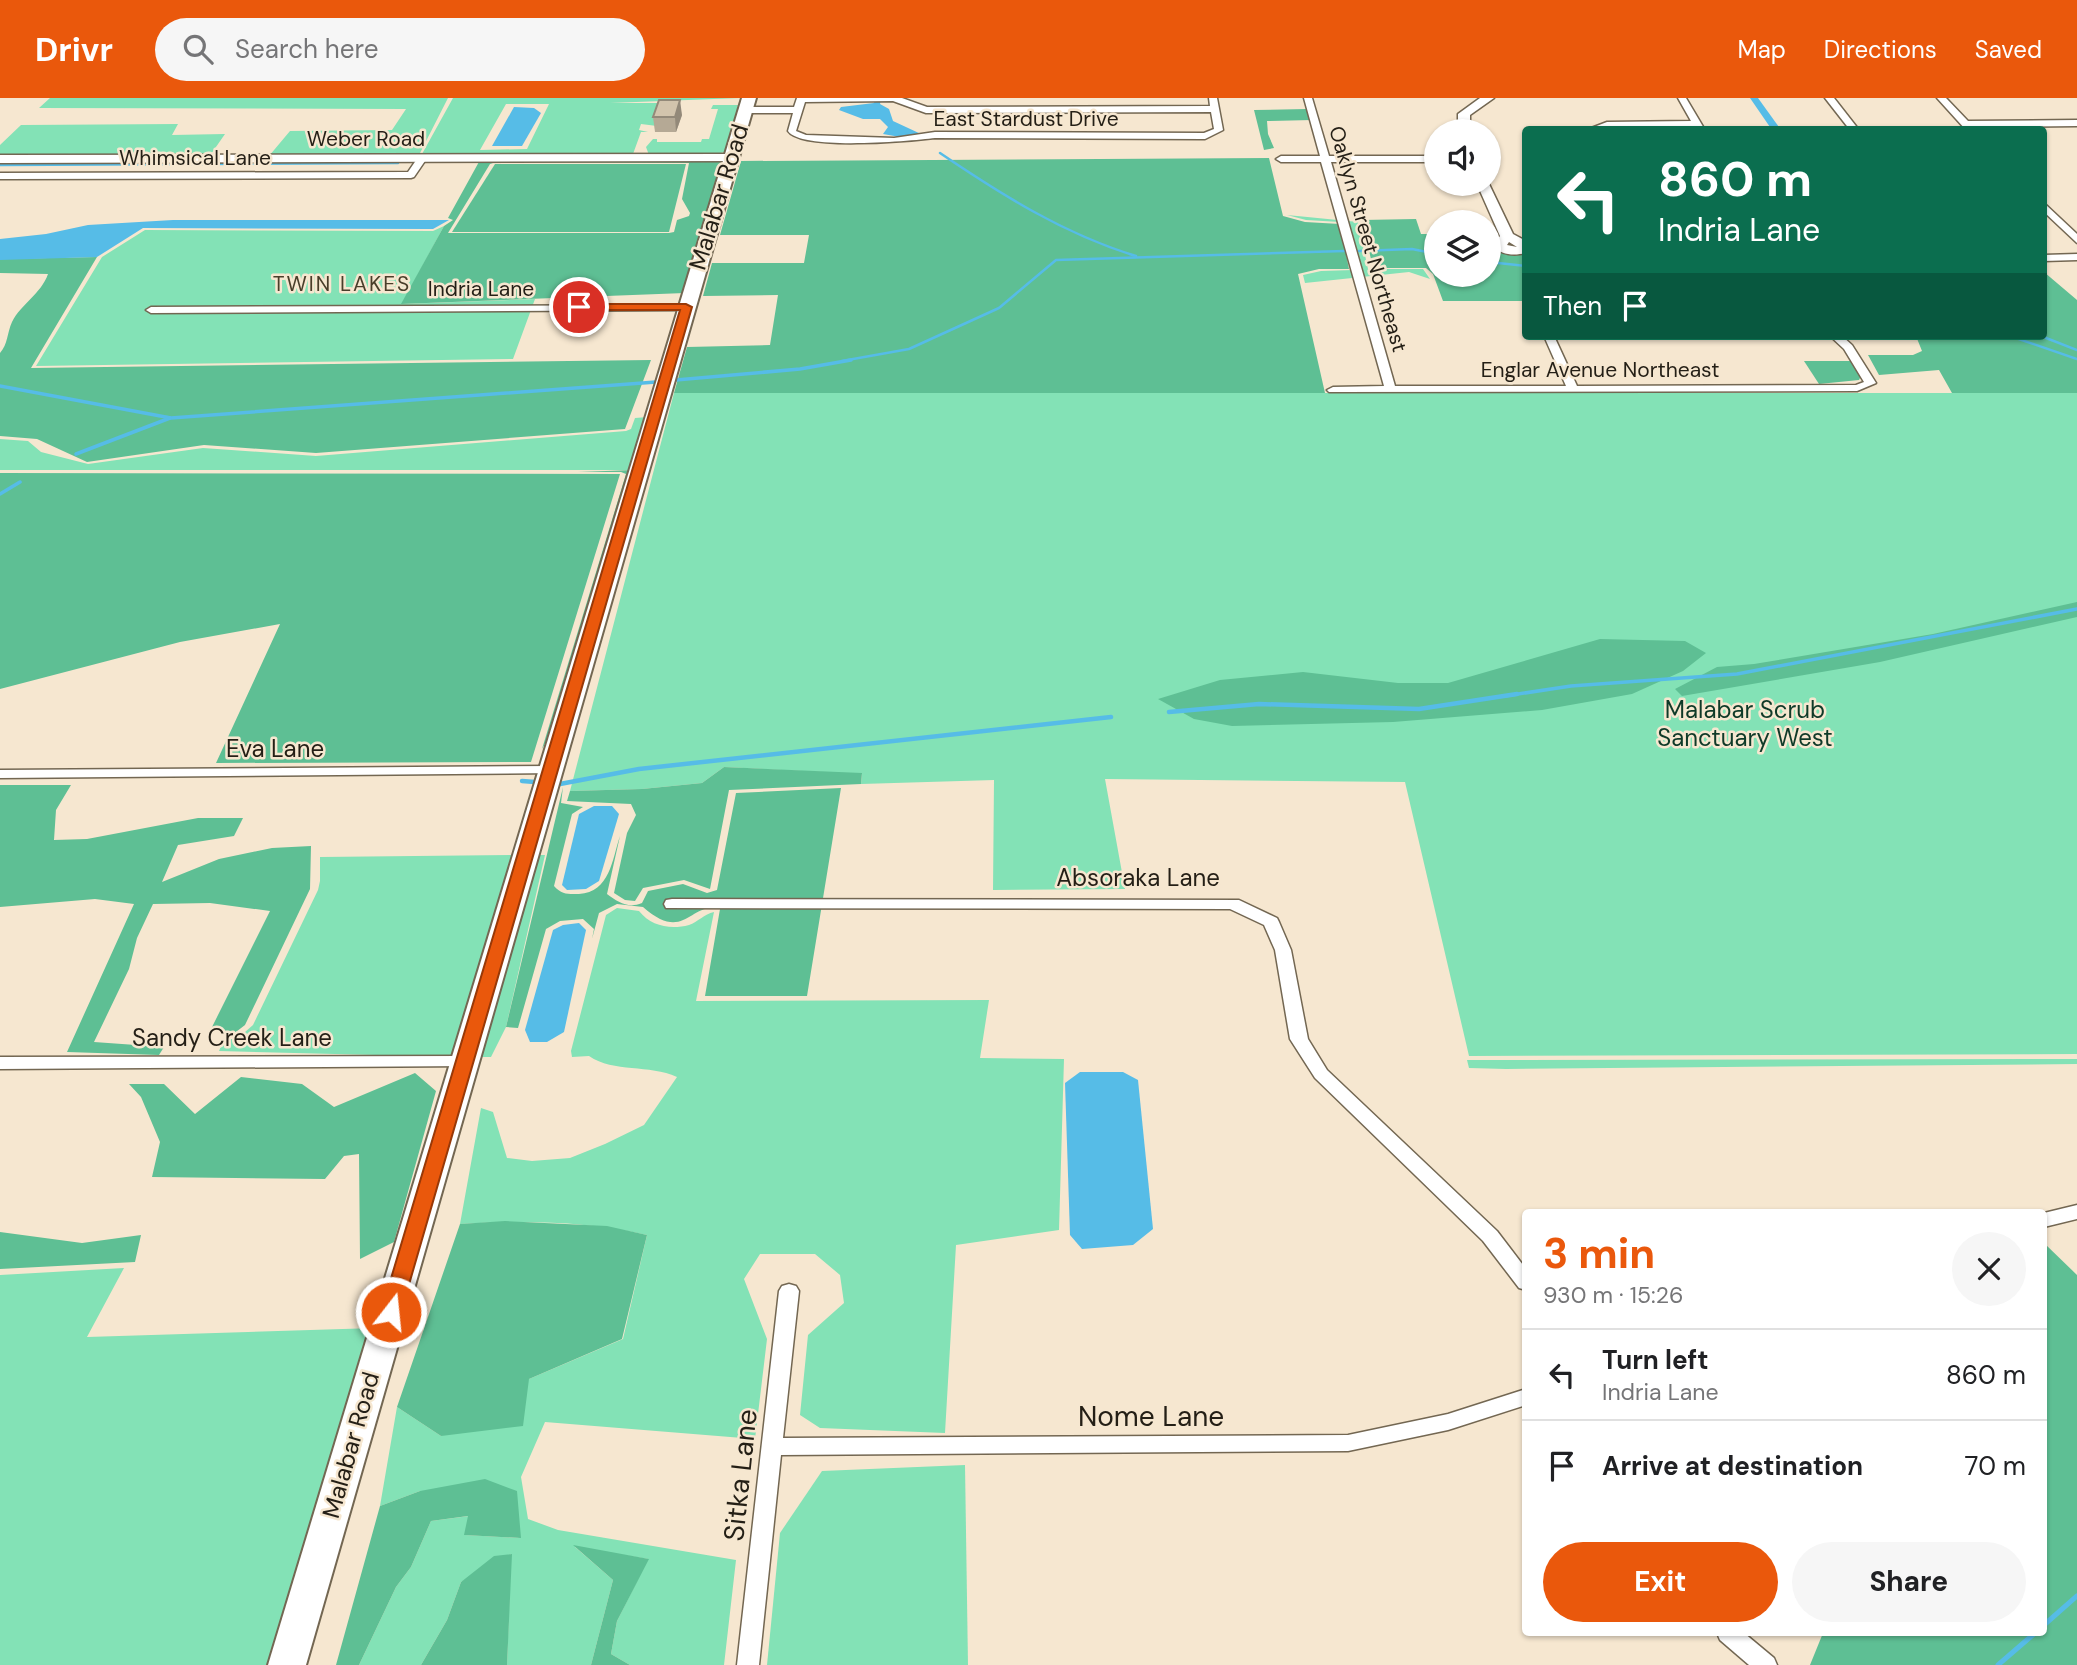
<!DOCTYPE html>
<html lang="en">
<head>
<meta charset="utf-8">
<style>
  body { margin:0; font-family:"DM Sans",sans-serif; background:#f6f6f6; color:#202124; height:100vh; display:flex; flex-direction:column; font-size:26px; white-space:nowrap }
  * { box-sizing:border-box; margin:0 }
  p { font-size:23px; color:#757577 }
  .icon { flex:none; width:38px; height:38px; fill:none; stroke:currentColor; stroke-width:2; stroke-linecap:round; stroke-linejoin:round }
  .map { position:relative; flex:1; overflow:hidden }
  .drawer { position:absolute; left:1522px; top:1111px; width:525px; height:427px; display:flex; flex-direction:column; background:#fff; border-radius:7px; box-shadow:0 2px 5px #0004 }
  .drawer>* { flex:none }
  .banner { position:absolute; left:1522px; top:28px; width:525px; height:214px; border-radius:7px; box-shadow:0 2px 5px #0004; background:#0b6e4f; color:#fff; overflow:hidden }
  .tools { position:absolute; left:1424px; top:21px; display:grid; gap:14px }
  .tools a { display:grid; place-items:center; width:77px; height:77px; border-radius:50%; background:#fff; box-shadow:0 2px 5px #0004; font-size:35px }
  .pin { position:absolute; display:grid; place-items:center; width:60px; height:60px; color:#fff; margin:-30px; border:4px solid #fff; border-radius:50%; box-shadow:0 2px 7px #0007 }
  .me { position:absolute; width:77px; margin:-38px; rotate:16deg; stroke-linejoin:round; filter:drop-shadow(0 0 5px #0008) }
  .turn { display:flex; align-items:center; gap:24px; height:147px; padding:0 21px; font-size:32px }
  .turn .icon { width:91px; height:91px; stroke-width:2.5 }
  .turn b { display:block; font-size:49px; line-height:60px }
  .then { display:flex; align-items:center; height:66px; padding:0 21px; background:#0003; gap:14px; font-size:26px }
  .round { display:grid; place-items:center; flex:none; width:74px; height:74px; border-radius:37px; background:#f6f6f6 }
  .head { display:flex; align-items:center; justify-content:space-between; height:119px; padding:0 21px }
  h1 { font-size:42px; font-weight:700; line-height:52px; color:#ea580c }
  .button { display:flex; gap:14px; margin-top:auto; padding:14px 21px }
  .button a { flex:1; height:80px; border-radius:42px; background:#ea580c; color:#fff; font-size:28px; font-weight:700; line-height:80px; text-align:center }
  .button a+a { background:#f6f6f6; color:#202124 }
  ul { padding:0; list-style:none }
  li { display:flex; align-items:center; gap:21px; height:91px; padding:0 21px; border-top:2px solid #e0e0e0 }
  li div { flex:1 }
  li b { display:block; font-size:26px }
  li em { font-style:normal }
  header { display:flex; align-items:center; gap:42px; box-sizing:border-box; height:98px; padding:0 35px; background:#ea580c; color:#fff }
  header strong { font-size:33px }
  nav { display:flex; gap:38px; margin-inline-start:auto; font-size:24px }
  .search { width:490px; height:63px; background:#f6f6f6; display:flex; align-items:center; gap:18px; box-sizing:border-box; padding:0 24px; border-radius:38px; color:#757577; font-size:26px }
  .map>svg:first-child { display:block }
  .green { fill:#83e2b6; fill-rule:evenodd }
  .forest { fill:#5ebf94; fill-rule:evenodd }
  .water { fill:#56bce7 }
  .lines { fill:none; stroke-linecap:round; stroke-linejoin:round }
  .stream-far3 { stroke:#56bce7; stroke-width:2.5 }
  .stream-far2 { stroke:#56bce7; stroke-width:3.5 }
  .stream-far1 { stroke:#56bce7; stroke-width:4.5 }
  .stream { stroke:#56bce7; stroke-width:5 }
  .canal { fill:#56bce7; fill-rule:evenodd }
  .minor-casing { stroke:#736752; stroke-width:3 }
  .tertiary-casing { stroke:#736752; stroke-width:3 }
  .primary-casing { stroke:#736752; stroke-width:4 }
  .minor { fill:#fff; fill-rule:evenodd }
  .tertiary { fill:#fff; fill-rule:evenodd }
  .primary { fill:#fff; fill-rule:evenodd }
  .wall { fill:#b5a995 }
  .shaded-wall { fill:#938979 }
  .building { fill:#d2c4ad; stroke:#938979; stroke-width:2 }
  .route { fill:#ea580c; stroke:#983908; stroke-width:2 }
  .labels { text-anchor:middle; stroke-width:5; stroke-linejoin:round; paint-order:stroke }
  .far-street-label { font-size:21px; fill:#241f16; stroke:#f6e7d0 }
  .far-neighbourhood-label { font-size:21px; letter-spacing:2px; fill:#493e2a; stroke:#f6e7d0 }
  .street-label { font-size:24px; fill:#241f16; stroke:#f6e7d0 }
  .park-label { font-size:24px; fill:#0f3a28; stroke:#f6e7d0 }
  .near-street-label { font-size:28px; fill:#241f16; stroke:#f6e7d0 }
</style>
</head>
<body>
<header>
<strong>Drivr</strong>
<div class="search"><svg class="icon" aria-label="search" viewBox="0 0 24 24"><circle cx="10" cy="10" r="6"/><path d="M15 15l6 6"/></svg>Search here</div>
<nav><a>Map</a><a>Directions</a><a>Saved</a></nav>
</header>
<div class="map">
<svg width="2077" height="1567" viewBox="0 0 2077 1567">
  <rect width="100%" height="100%" fill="#f6e7d0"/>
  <g class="green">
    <path d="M50 0H448L419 57 269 58 290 33 392 32 406 11 39 10Z"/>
    <path d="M453 0H740L610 5H669L657 28 641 26 639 32 648 34H641L633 56 627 58 422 56ZM506 6H549L527 51 480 52Z"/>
    <path d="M713 7H738L730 42 725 54 711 57H649L646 49 653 41H657V44H701L702 41H709L718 11H711Z"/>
    <path d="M178 26 172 37 225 36 209 59H0V47L21 27Z"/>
    <path d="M1287 117 1358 124 1368 171H1423L1430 181 1409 174 1305 185 1303 177 1321 173 1353 172 1340 124 1306 122Z"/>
    <path d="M444 128 402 206 535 201 513 261 36 268 102 159 145 132 433 133Z"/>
    <path d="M674 295H2077V956L1469 958 1405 684 1105 681 1125 791 993 792 994 682 861 686 862 676 724 669 702 685 642 691 570 693Z"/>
    <path d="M648 319 633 372H0V341L28 343 41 354 88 366 203 350 316 358 626 333 631 331 635 320Z"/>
    <path d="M517 757 456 959 219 953 224 941H237L253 927 318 792 320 783V759Z"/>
    <path d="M535 757H545L506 929 491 959H476Z"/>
    <path d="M617 810 639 813C651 828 670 832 689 827 698 824 704 816 714 814L696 903 989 902 980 960 1064 961 1059 1132 956 1147 945 1335 820 1330 800 1317 808 1237 844 1205 840 1177 815 1156H760L744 1181 767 1241 755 1341 545 1324 521 1379 528 1421 558 1432 736 1462 724 1567H630L611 1556 617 1523 648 1461 575 1449 613 1482 591 1567H507L511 1456 461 1484 447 1522 421 1567H359L396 1489 411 1469 431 1423 469 1418 465 1437 520 1440 420 1393 380 1408 397 1309 441 1338 529 1281 623 1241 647 1137C586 1123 522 1122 460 1126L481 1010 493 1014 507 1060 532 1063 570 1060 605 1046 644 1027 677 979C649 966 614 975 589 958L572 959 571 953 606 817Z"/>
    <path d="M2077 961V966L1506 971 1469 970 1467 962Z"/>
    <path d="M124 1170 87 1239 375 1230 274 1567H0V1177Z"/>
    <path d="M965 1367 968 1567H767L780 1435 822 1373Z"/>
  </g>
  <g class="forest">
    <path d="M1307 11 1312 22 1267 23 1268 36 1274 50 1264 52 1254 12Z"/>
    <path d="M1269 60 1283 118 1305 124 1340 126 1349 171H1319L1298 176 1325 295H674L687 249 770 247 778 197 703 198 712 165H804L809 137H720L741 63Z"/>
    <path d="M726 61 685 195 401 206 444 128 453 122 448 120 480 62ZM496 64 689 65 682 101 690 115 689 118 677 122 674 134 669 135H448L490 66Z"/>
    <path d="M495 66H686L669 134H452Z"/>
    <path d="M1416 121 1421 136H1437V177H1489V134H1493L1499 152 1505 155 1526 154V203H1443L1433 176 1426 170H1373L1362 122Z"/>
    <path d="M97 159 31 270 651 262 625 331 316 355 204 347 87 364 37 341 0 338V255C8 246 7 235 12 224 21 206 41 196 48 176L0 175V161Z"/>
    <path d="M2044 174 2077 202V295H1952L1939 272 1879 277 1868 257H1913L1922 253 1916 238H2044Z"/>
    <path d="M1804 263H1850L1861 278 1859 282 1819 286Z"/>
    <path d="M633 372 557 624 542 651 626 376 621 374H578Z"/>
    <path d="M0 375 620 376 531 664 216 665 280 526 180 544 0 591Z"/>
    <path d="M2077 504V519L1880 564 1682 598 1675 591 1717 569 1754 566 1933 536Z"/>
    <path d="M1600 541 1685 543 1706 555 1683 573 1632 596 1542 612 1393 624 1232 628 1194 621 1158 601 1220 582 1303 574 1398 585H1448Z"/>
    <path d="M724 669 862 675 861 686 729 692 710 791 684 782 643 790 635 803 625 802 614 795 627 735 636 717 631 706 567 703 570 693 642 691 702 685Z"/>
    <path d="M0 687H71L56 712 54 742 87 741 198 720H243L234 738 178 747 162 784 219 761 272 750 311 748 310 791 245 927 232 937 211 931 270 813 210 805 153 806 137 840 129 871 94 944 164 949 159 957 67 954 134 806 95 801 0 809Z"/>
    <path d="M563 689 561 705 583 709 572 716 554 788C562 797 568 796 579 796 610 794 612 762 620 738L607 796C618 804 628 811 642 805L648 793 683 786 707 795 717 792 736 695 841 690 807 898H705L720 811C689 803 685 846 643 809L617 806 599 815 592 841 594 831 583 821 560 823 546 831 518 930 506 929Z"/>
    <path d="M415 975 436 993 394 1144 360 1161 359 1056 344 1058 325 1081 152 1079 160 1044 141 999 129 986H164L195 1016 241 979 302 986 334 1009Z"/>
    <path d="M505 1123 607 1128 647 1137 622 1241 529 1281 523 1328 441 1338 397 1309 460 1126Z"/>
    <path d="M0 1134 82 1145 141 1137 135 1164 0 1171Z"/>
    <path d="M2044 1145 2077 1177V1567H1810L1823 1535H2044Z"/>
    <path d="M485 1381 517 1393 521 1440 464 1437 468 1418 431 1423 411 1469 396 1489 359 1567H336L380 1408 420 1393Z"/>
    <path d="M573 1447 649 1461 617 1523 611 1556 630 1567H591L613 1482Z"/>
    <path d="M512 1456 507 1567H421L447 1522 461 1484 494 1458Z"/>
  </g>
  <g class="water">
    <path d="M875 2H881L880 6 889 11 893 23 921 36 900 39 883 36 888 29 880 21H863L839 12 841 9 874 5Z"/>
    <path d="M514 9 534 10 541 15 522 48H492Z"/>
    <path d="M173 122H449L433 131 143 130 97 159 0 162V141L46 136 88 127Z"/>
    <path d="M594 708H612L619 716 599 783 586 791 567 792 562 787 579 716Z"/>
    <path d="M579 825 586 832 564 934 547 944H530L525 932 553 832 563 827Z"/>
    <path d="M1080 974H1123L1138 982 1153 1131 1133 1147 1082 1151 1070 1137 1065 985Z"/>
  </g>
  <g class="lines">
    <g class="stream-far3">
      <path d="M940 55C1002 97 1064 136 1136 158"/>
      <path d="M0 67 398 65"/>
      <path d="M1359 153 1412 151 1437 156"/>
      <path d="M1489 164 1526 168"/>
      <path d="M2010 238 2077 261"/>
      <path d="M2041 238 2077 252"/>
      <path d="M842 263 909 251 999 210 1056 162 1344 153"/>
    </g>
    <g class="stream-far2">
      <path d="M676 282 800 271 851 262"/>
      <path d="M0 288 171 320 656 284"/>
      <path d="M76 356 170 320"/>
      <path d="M0 396 20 384"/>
      <path d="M1505 598 1571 588 1737 576 2077 511"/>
    </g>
    <g class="stream-far1">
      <path d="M1169 614 1259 606 1419 611 1517 596"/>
      <path d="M522 683 535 684"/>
      <path d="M560 686 639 671 1111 619"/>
    </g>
    <g class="stream">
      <path d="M2044 1527 2077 1498"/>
      <path d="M1998 1567 2035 1535"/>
    </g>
    <path class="canal" d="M1750 0H1758L1781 32H1772Z"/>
    <defs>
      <g id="minor">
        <path d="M797 0H902L927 9 1210 8 1209 0H1217L1223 32 1205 41 935 40C910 43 801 53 788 33L793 15H745L741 12 745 9H794ZM893 3 926 15 1211 14 1214 31 1204 35 935 34 894 40 806 37 796 33 805 4Z"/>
        <path d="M1304 0H1312L1329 58H1437V64H1331L1395 288H1566L1544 238H1554L1577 288 1856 287 1864 284 1844 251 1830 238H1842L1852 247 1876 285 1857 293 1329 294 1327 292 1333 289 1384 288 1321 64H1281L1276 61 1281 58H1320Z"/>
        <path d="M1678 0H1686L1705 32H1696L1695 29 1586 32 1607 24 1691 23Z"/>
        <path d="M1825 0H1834L1859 32H1850Z"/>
        <path d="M1937 0H1946L1968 23 2077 22V28L1973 29 1975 32H1966Z"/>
        <path d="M419 58 427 60 414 79 411 80 0 81V75L408 74Z"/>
        <path d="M2044 105 2077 136V145L2044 114Z"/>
        <path d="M2077 156V162L2044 163V157Z"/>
        <path d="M690 207V211L686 212 151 215 146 212 151 209Z"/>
        <path d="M551 668 558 672 556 675 0 680V672Z"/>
        <path d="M672 801 1239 802 1277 820 1279 824 1291 852 1308 941 1327 972 1497 1133 1526 1171V1192L1519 1190 1483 1143 1315 980 1290 941 1275 852 1264 827 1230 811 666 810 664 806 666 802Z"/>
        <path d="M464 958 470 960 473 964 470 968 0 971V959Z"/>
        <path d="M2077 1107V1121L2044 1129V1115Z"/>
        <path d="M789 1186 796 1188 799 1193 783 1340 1348 1337 1448 1316 1526 1291V1307L1448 1332 1348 1353 781 1357 759 1567H737L779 1193 782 1188Z"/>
        <path d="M1717 1535H1744L1774 1560 1777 1567H1749L1720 1542Z"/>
      </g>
      <g id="tertiary">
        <path d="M1480 0H1494L1470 17V33H1458V16Z"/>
        <path d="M731 56 737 60 735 63 0 65V57Z"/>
        <path d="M1477 86H1489L1513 136 1526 143V155C1513 158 1502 157 1492 148L1500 138ZM1509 144 1517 149 1507 147Z"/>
      </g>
      <path id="primary" d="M742 0H756L306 1567H268Z"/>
    </defs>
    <use href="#minor" class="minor-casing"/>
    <use href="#tertiary" class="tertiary-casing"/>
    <use href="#primary" class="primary-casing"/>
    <use href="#minor" class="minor"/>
    <use href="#tertiary" class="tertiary"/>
    <use href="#primary" class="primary"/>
  </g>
  <path class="wall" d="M682 17 676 34H655L653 19Z"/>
  <path class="shaded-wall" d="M680 2 682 17 676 34 675 19Z"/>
  <path class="building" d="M659 2H680L675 19H653Z"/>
  <path class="route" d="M579 206H686L692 209 401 1214 398 1219 391 1221 384 1219 381 1214 680 212H575V207Z"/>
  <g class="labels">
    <g class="far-street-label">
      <text x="1026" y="28">East Stardust Drive</text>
      <text x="366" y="48">Weber Road</text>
      <text x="195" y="67">Whimsical Lane</text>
      <text transform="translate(1368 141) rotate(74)" y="7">Oaklyn Street Northeast</text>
      <text x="481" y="198">Indria Lane</text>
      <text x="1600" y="279">Englar Avenue Northeast</text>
    </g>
    <g class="far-neighbourhood-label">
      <text x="342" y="193">TWIN LAKES</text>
    </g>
    <g class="street-label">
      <text transform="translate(719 99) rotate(-73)" y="8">Malabar Road</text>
      <text x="275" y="659">Eva Lane</text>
      <text x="1138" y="788">Absoraka Lane</text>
      <text x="232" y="948">Sandy Creek Lane</text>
      <text transform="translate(351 1347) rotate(-74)" y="8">Malabar Road</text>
    </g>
    <g class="park-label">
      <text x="1745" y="620">Malabar Scrub<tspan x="1745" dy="28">Sanctuary West</tspan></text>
    </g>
    <g class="near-street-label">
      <text x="1151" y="1328">Nome Lane</text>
      <text transform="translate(740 1377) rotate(-84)" y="10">Sitka Lane</text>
    </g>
  </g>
</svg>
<div class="tools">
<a><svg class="icon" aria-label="sound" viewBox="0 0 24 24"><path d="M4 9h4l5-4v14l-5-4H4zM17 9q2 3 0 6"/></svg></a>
<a><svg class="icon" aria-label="layers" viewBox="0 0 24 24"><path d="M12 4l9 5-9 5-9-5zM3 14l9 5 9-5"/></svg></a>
</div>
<div class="pin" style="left:579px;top:209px;background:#d93025"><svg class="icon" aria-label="arrive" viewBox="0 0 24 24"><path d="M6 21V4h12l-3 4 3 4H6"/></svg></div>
<svg class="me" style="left:391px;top:1214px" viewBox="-20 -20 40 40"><circle r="17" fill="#ea580c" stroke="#fff" stroke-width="3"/><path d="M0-11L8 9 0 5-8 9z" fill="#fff"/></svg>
<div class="banner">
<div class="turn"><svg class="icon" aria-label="left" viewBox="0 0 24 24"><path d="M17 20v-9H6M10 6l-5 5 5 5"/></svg><div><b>860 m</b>Indria Lane</div></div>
<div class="then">Then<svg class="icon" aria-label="arrive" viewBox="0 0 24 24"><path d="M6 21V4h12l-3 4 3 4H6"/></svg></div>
</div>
<section class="drawer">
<div class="head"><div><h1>3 min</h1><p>930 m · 15:26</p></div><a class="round"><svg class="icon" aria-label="close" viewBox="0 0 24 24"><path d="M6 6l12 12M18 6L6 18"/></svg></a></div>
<ul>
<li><svg class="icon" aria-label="left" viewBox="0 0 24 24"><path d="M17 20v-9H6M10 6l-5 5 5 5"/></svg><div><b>Turn left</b><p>Indria Lane</p></div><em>860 m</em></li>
<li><svg class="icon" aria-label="arrive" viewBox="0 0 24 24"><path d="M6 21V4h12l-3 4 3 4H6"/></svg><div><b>Arrive at destination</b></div><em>70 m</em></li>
</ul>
<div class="button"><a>Exit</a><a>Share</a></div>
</section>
</div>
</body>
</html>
